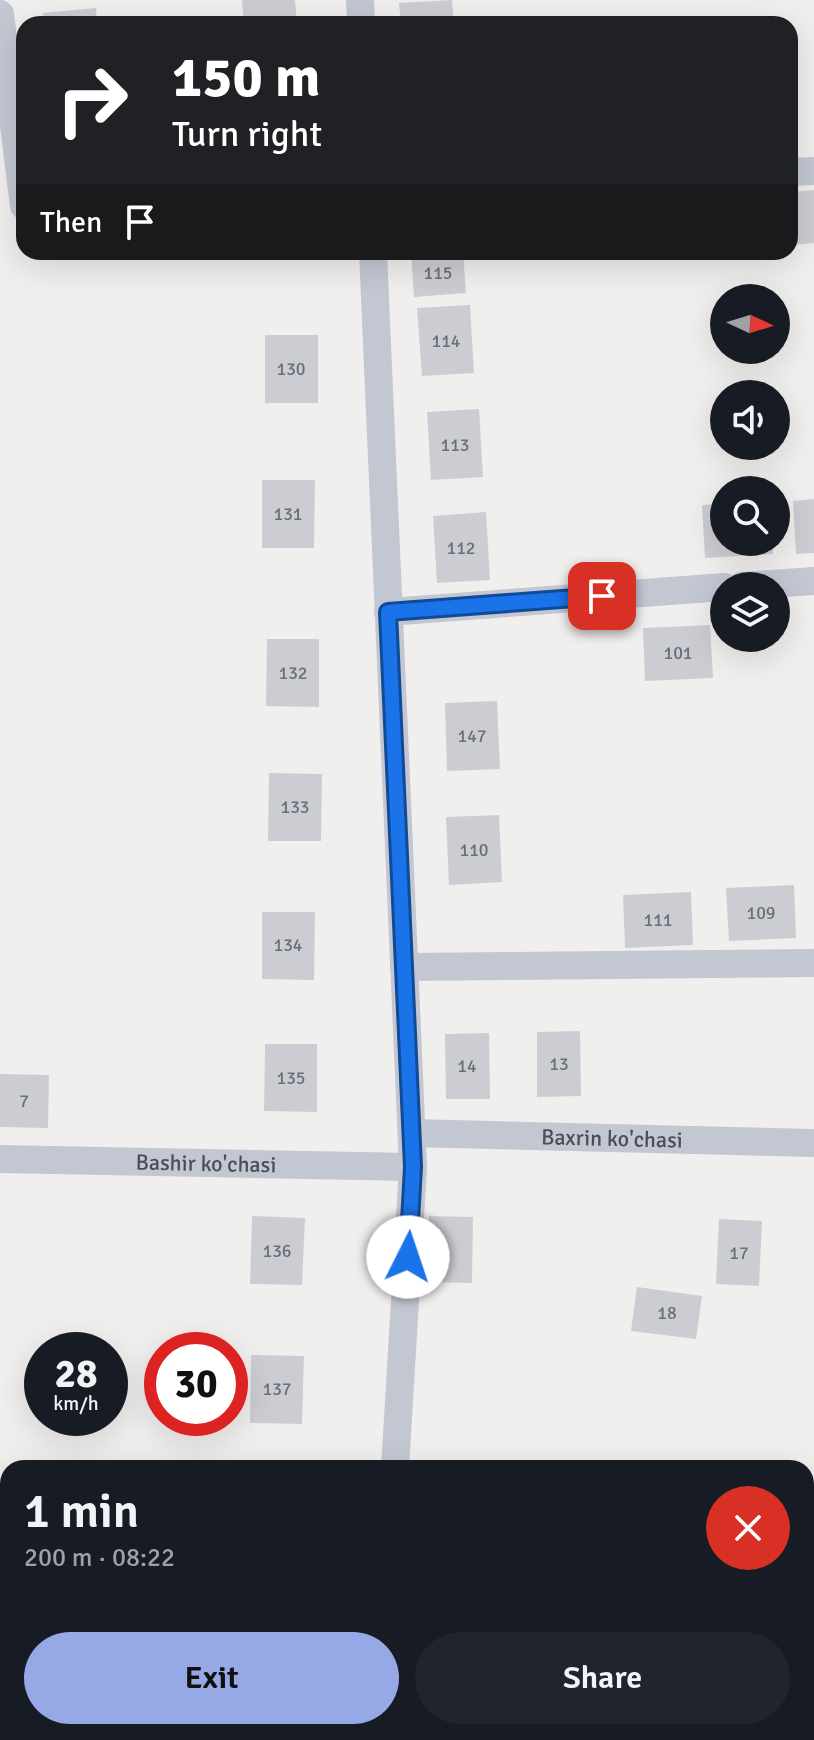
<!DOCTYPE html>
<html lang="en">
<head>
<meta charset="utf-8">
<style>
  body { margin:0; font-family:Signika,sans-serif; background:#20242c; color:#f1f3f6; height:100vh; display:flex; flex-direction:column; font-size:30px; white-space:nowrap }
  * { box-sizing:border-box; margin:0 }
  p { font-size:26px; color:#9ea1a6 }
  .icon { flex:none; width:44px; height:44px; fill:none; stroke:currentColor; stroke-width:2; stroke-linecap:round; stroke-linejoin:round }
  .map { position:relative; flex:1; overflow:hidden }
  .panel { position:absolute; left:0px; top:1460px; width:814px; height:280px; display:flex; flex-direction:column; background:#171b24; border-radius:24px 24px 0 0; box-shadow:0 8px 32px #0002 }
  .panel>* { flex:none }
  .guide { position:absolute; left:16px; top:16px; width:782px; height:244px; border-radius:24px; box-shadow:0 8px 32px #0002; background:#202124; color:#fff; overflow:hidden }
  .needle { width:52px; rotate:94deg }
  .controls { position:absolute; left:710px; top:284px; display:grid; gap:16px }
  .controls a { display:grid; place-items:center; width:80px; height:80px; border-radius:50%; background:#171b24; box-shadow:0 8px 32px #0002; font-size:40px }
  .speed { position:absolute; left:24px; top:1332px; display:flex; gap:16px; font-size:40px; font-weight:700; text-align:center }
  .speed>* { display:grid; place-content:center; width:104px; height:104px; border-radius:50%; background:#171b24; box-shadow:0 8px 32px #0002; line-height:1 }
  .speed small { font-size:20px; font-weight:400 }
  .speed .limit { border:12px solid #d22; background:#fff; color:#111 }
  .pin { position:absolute; display:grid; place-items:center; width:68px; height:68px; color:#fff; margin:-34px; border-radius:16px; box-shadow:0 4px 12px #0006 }
  .me { position:absolute; width:88px; margin:-44px; rotate:4deg; stroke-linejoin:round; filter:drop-shadow(0 0 6px #0008) }
  .turn { display:flex; align-items:center; gap:28px; height:168px; padding:0 24px; font-size:36px }
  .turn .icon { width:104px; height:104px; stroke-width:2.5 }
  .turn b { display:block; font-size:56px; line-height:68px }
  .then { display:flex; align-items:center; height:76px; padding:0 24px; background:#0003; gap:16px; font-size:30px }
  .round { display:grid; place-items:center; flex:none; width:84px; height:84px; border-radius:42px; background:#20242c }
  .headline { display:flex; align-items:center; justify-content:space-between; height:136px; padding:0 24px }
  h1 { font-size:48px; font-weight:600; line-height:60px }
  .cta { display:flex; gap:16px; margin-top:auto; padding:16px 24px }
  .cta a { flex:1; height:92px; border-radius:48px; background:#96a9e6; color:#111; font-size:32px; font-weight:600; line-height:92px; text-align:center }
  .cta a+a { background:#20242c; color:#f1f3f6 }
  .map>svg:first-child { display:block }
  .building { fill:#ccccd3 }
  .lines { fill:none; stroke-linecap:round; stroke-linejoin:round }
  .street { stroke:#c3c7d2; stroke-width:28 }
  .route-casing { stroke:#114b97; stroke-width:20 }
  .route { stroke:#1a73e8; stroke-width:14 }
  .labels { text-anchor:middle; stroke-width:6; stroke-linejoin:round; paint-order:stroke }
  .number-label { font-size:18px; fill:#696e78 }
  .street-label { font-size:22px; fill:#484e5a; stroke:#fff }
</style>
</head>
<body>
<div class="map">
<svg width="814" height="1740" viewBox="0 0 814 1740">
  <rect width="100%" height="100%" fill="#f1efee"/>
  <g class="building">
    <path d="M242 0H295L297 24H244Z"/>
    <path d="M452 0 454 24H401L399 3Z"/>
    <path d="M96 8 97 24H44L43 13Z"/>
    <rect x="581" y="20" width="67" height="4"/>
    <path d="M814 190V243L790 245V192Z"/>
    <path d="M411 252H463L466 293 414 297Z"/>
    <path d="M470 305 474 373 422 376 417 308Z"/>
    <rect x="265" y="335" width="53" height="68"/>
    <path d="M479 409 483 477 431 480 427 412Z"/>
    <path d="M262 480H315L314 548H262Z"/>
    <path d="M814 499V553L796 554 793 501Z"/>
    <path d="M724 504V542H772L773 554 705 558 702 505Z"/>
    <path d="M486 512 490 580 437 583 433 516Z"/>
    <path d="M710 625 713 678 645 681 643 628Z"/>
    <path d="M267 639H319V707L266 706Z"/>
    <path d="M497 701 500 769 447 771 445 703Z"/>
    <path d="M269 773 322 774 321 841H268Z"/>
    <path d="M499 815 502 882 449 885 446 817Z"/>
    <path d="M794 885 796 938 729 941 726 888Z"/>
    <path d="M691 892 693 945 625 948 623 895Z"/>
    <path d="M262 912H315L314 980 262 979Z"/>
    <path d="M580 1031 581 1096 537 1097V1032Z"/>
    <path d="M489 1033 490 1099H446L445 1034Z"/>
    <path d="M265 1044H317V1112L264 1111Z"/>
    <path d="M0 1074 49 1075 48 1128 0 1127Z"/>
    <path d="M252 1216 305 1218 302 1285 250 1284Z"/>
    <path d="M429 1216 473 1217 472 1283 428 1282Z"/>
    <path d="M719 1219 762 1221 759 1286 716 1284Z"/>
    <path d="M637 1287 702 1296 696 1339 631 1331Z"/>
    <path d="M251 1355 304 1356 302 1424 250 1423Z"/>
    <path d="M806 1536 814 1537V1582L806 1581Z"/>
    <path d="M0 1629H8V1682L0 1681Z"/>
    <path d="M568 1732H612L611 1740H567Z"/>
    <path d="M731 1732H775L774 1740H730Z"/>
  </g>
  <g class="lines">
    <g class="street">
      <path d="M360 0 361 24"/>
      <path d="M0 14 24 206"/>
      <path d="M790 172 814 171"/>
      <path d="M373 252 413 1167 395 1468"/>
      <path d="M741 586 814 581"/>
      <path d="M388 612 724 587"/>
      <path d="M404 967 814 963"/>
      <path id="s1" d="M412 1133 814 1143"/>
      <path id="s2" d="M0 1159 413 1167"/>
      <path d="M0 1713H8"/>
      <path d="M378 1740 379 1732"/>
    </g>
  </g>
  <g class="lines">
    <defs>
      <path id="route" d="M408 1257 413 1167 388 612 602 596"/>
    </defs>
    <use href="#route" class="route-casing"/>
    <use href="#route" class="route"/>
  </g>
  <g class="labels">
    <g class="number-label">
      <text x="438" y="279">115</text>
      <text x="446" y="347">114</text>
      <text x="291" y="375">130</text>
      <text x="455" y="451">113</text>
      <text x="288" y="520">131</text>
      <text x="461" y="554">112</text>
      <text x="678" y="659">101</text>
      <text x="293" y="679">132</text>
      <text x="472" y="742">147</text>
      <text x="295" y="813">133</text>
      <text x="474" y="856">110</text>
      <text x="761" y="919">109</text>
      <text x="658" y="926">111</text>
      <text x="288" y="951">134</text>
      <text x="559" y="1070">13</text>
      <text x="467" y="1072">14</text>
      <text x="291" y="1084">135</text>
      <text x="24" y="1107">7</text>
      <text x="277" y="1257">136</text>
      <text x="739" y="1259">17</text>
      <text x="667" y="1319">18</text>
      <text x="277" y="1395">137</text>
    </g>
    <g class="street-label">
      <text dy="8" stroke="none"><textPath href="#s1" startOffset="200">Baxrin ko'chasi</textPath></text>
      <text dy="8" stroke="none"><textPath href="#s2" startOffset="206">Bashir ko'chasi</textPath></text>
    </g>
  </g>
</svg>
<div class="controls">
<a><svg class="needle" viewBox="-14 -14 28 28"><path d="M0-13l5 13h-10z" fill="#e53935"/><path d="M0 13l5-13h-10z" fill="#9ea1a6"/></svg></a>
<a><svg class="icon" aria-label="sound" viewBox="0 0 24 24"><path d="M4 9h4l5-4v14l-5-4H4zM17 9q2 3 0 6"/></svg></a>
<a><svg class="icon" aria-label="search" viewBox="0 0 24 24"><circle cx="10" cy="10" r="6"/><path d="M15 15l6 6"/></svg></a>
<a><svg class="icon" aria-label="layers" viewBox="0 0 24 24"><path d="M12 4l9 5-9 5-9-5zM3 14l9 5 9-5"/></svg></a>
</div>
<div class="speed"><div>28<small>km/h</small></div><div class="limit">30</div></div>
<div class="pin" style="left:602px;top:596px;background:#d93025"><svg class="icon" aria-label="arrive" viewBox="0 0 24 24"><path d="M6 21V4h12l-3 4 3 4H6"/></svg></div>
<svg class="me" style="left:408px;top:1257px" viewBox="-20 -20 40 40"><circle r="19" fill="#fff"/><path d="M0-13L10 11 0 6-10 11z" fill="#1a73e8"/></svg>
<div class="guide">
<div class="turn"><svg class="icon" aria-label="right" viewBox="0 0 24 24"><path d="M7 20v-9h11M14 6l5 5-5 5"/></svg><div><b>150 m</b>Turn right</div></div>
<div class="then">Then<svg class="icon" aria-label="arrive" viewBox="0 0 24 24"><path d="M6 21V4h12l-3 4 3 4H6"/></svg></div>
</div>
<section class="panel">
<div class="headline"><div><h1>1 min</h1><p>200 m · 08:22</p></div><a class="round" style="background:#d93025;color:#fff"><svg class="icon" aria-label="close" viewBox="0 0 24 24"><path d="M6 6l12 12M18 6L6 18"/></svg></a></div>
<div class="cta"><a>Exit</a><a>Share</a></div>
</section>
</div>
</body>
</html>
